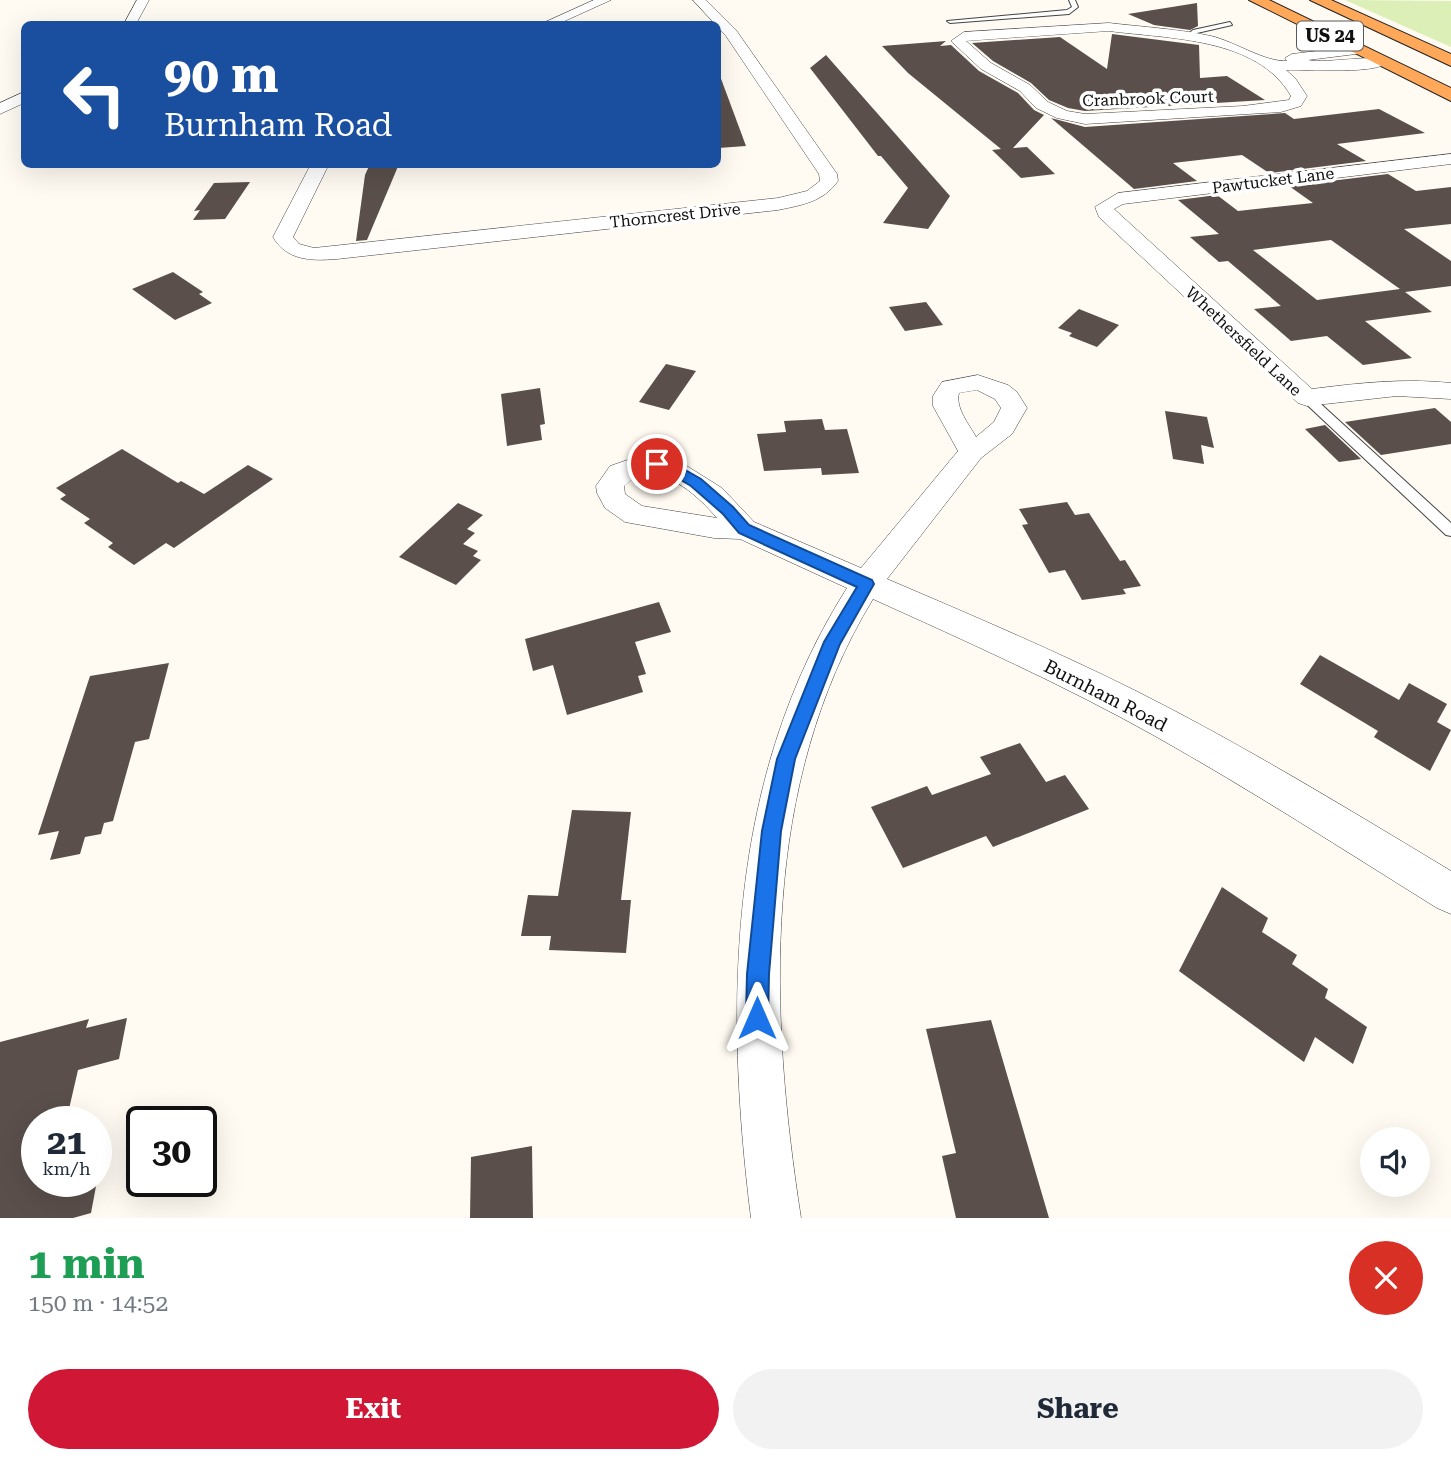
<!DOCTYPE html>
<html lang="en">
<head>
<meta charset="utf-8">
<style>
  body { margin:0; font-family:"Roboto Serif",serif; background:#f2f2f3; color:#1f2937; height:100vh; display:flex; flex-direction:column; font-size:26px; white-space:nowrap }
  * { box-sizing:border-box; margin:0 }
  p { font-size:23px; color:#747a83 }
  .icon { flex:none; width:38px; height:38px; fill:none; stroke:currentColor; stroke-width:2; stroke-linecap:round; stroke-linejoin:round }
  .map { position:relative; height:1218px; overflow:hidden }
  .sheet { display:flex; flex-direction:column; background:#fff; flex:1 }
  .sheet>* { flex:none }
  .guide { position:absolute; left:21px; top:21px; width:700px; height:147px; border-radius:10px; box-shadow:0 7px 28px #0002; background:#1a4fa0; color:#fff; overflow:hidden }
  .tools { position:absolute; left:1360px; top:1127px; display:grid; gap:14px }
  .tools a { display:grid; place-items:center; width:70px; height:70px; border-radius:50%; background:#fff; box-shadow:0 7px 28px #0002; font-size:35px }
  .speed { position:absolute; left:21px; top:1106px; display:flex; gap:14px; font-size:35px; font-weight:700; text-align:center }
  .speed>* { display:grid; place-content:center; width:91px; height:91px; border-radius:50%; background:#fff; box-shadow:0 7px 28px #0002; line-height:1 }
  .speed small { font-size:18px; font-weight:400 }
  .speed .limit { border:4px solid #111; border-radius:10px; background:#fff; color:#111 }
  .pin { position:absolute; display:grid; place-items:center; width:60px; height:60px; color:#fff; margin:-30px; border:4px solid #fff; border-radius:50%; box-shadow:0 2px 7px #0007 }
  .me { position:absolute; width:77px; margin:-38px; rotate:0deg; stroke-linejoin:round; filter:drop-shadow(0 0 5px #0008) }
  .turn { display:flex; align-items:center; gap:24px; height:147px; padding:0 28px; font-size:32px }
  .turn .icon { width:91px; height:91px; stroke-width:2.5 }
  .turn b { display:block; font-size:49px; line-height:60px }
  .round { display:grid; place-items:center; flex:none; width:74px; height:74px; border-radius:37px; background:#f2f2f3 }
  .overview { display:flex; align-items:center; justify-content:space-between; height:119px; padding:0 28px }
  h1 { font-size:42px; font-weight:700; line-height:52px; color:#1e9e55 }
  .cta { display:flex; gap:14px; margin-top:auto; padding:14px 28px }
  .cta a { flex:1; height:80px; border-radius:42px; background:#d11736; color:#fff; font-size:28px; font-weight:700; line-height:80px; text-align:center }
  .cta a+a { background:#f2f2f3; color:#1f2937 }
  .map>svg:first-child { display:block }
  .green { fill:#dbefb6 }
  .building { fill:#5a4f4b; fill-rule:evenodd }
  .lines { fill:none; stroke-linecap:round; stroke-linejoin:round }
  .service-casing { stroke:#434343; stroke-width:2 }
  .minor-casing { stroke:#434343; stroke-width:1 }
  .trunk-casing { stroke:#212121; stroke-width:2 }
  .service { fill:#fff; fill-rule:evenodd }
  .minor { fill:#fff; fill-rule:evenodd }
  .trunk { fill:#ffa859; fill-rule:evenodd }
  .route { fill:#1a73e8; stroke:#114b97; stroke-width:2 }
  .labels { text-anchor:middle; stroke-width:7; stroke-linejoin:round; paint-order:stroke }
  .far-street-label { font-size:16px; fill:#101010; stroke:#fff }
  .shield { fill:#fff; stroke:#585858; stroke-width:2 }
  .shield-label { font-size:18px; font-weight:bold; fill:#101010 }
  .street-label { font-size:19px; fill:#101010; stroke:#fff }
</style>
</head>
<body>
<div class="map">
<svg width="1451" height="1218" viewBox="0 0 1451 1218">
  <rect width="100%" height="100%" fill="#fffbf2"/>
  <path class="green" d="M1345 0 1451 1V47Z"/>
  <g class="building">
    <path d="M1197 3 1198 26 1190 30 1154 25 1128 14Z"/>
    <path d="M1112 34 1199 45 1200 78 1227 76 1265 100 1085 111 1068 108 1049 100 1031 83 993 61 972 43 1060 37 1107 69Z"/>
    <path d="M946 41 940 46 951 45 979 71 1018 93 1034 110 1044 115 1013 148 1027 147 1055 174 1021 178 992 150 1001 149 908 73 882 46Z"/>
    <path d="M826 55 950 196 928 229 883 223 908 188 881 156H878L810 68Z"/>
    <path d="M718 76H720L746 146 718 148Z"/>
    <path d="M1379 109 1425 133 1337 144 1366 161 1269 173 1242 155 1173 163 1197 181 1134 189 1051 118 1085 127 1285 113 1294 119Z"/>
    <path d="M370 164H399L367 240 356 241 365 175Z"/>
    <path d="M1388 174 1416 191 1451 187V224L1404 229 1451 261V286L1405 292 1432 312 1365 321 1412 358 1363 365 1327 336 1291 341 1254 309 1281 306 1228 261 1219 262 1190 237 1219 234 1178 200 1217 195 1238 211 1313 203 1289 186ZM1331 240 1400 289 1317 300 1253 250Z"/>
    <path d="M250 182 225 219 193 220 200 210 194 211 214 183Z"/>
    <path d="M173 272 203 292 199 294 212 303 175 320 132 289Z"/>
    <path d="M926 302 943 325 905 331 889 307Z"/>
    <path d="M1079 309 1119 325 1097 347 1069 336 1072 333 1058 328Z"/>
    <path d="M666 364 696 371 669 410 639 402Z"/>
    <path d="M540 388 545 424 540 425 542 440 507 446 501 394Z"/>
    <path d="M1435 408 1451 422V444L1381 455 1345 422Z"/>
    <path d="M1165 411 1207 417 1214 448 1201 445 1204 464 1173 459Z"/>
    <path d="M822 419 825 430 847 429 859 473 822 475 821 468 764 471 757 434 786 432 784 421Z"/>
    <path d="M1325 425 1361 459 1339 462 1305 429Z"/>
    <path d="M122 449 178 483 181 481 204 494 248 465 273 479 174 548 166 543 134 565 108 547 113 543 84 523 90 519 60 499 66 495 56 488Z"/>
    <path d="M1067 502 1075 515 1089 513 1120 561 1125 560 1141 586 1123 589 1126 594 1082 600 1065 570 1049 573 1022 525 1028 524 1019 509Z"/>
    <path d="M458 503 483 515 467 529 475 533 463 544 478 551 473 556 481 560 456 585 399 557Z"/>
    <path d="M659 602 671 632 635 642 646 674 638 676 643 692 567 715 553 665 533 671 525 639Z"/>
    <path d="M1320 655 1399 700 1409 683 1447 704 1437 722 1451 730 1430 771 1374 737 1378 731 1300 684Z"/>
    <path d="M169 663 149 739 135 742 113 821 104 823 101 834 85 837 80 854 50 860 59 831 38 835 90 676Z"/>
    <path d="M1020 743 1046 782 1065 775 1089 809 993 847 986 836 903 868 871 807 927 786 932 795 991 774 980 757Z"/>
    <path d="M572 810 631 812 621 900H631L626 953 549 950 551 936H521L528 895 558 896Z"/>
    <path d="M1222 887 1268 918 1262 932 1297 955 1292 964 1328 989 1325 998 1367 1027 1353 1064 1315 1037 1304 1062 1179 971Z"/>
    <path d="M127 1018 119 1059 78 1070 66 1122H37V1181H97L91 1213 73 1218H0V1042L89 1019 86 1028Z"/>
    <path d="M991 1020 1049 1218H956L942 1156 956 1153 926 1029Z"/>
    <path d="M532 1146 533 1218H470L471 1157Z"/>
  </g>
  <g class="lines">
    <defs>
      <g id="service">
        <path d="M1069 0H1075L1078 7 1069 14 950 23 947 21 1067 10 1072 7Z"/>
        <path d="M1230 22 1232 25 1197 33 1189 38 1186 36 1193 30Z"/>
        <path d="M1307 394 1311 395 1451 523V536L1446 535 1303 401V395Z"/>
      </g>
      <g id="minor">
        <path d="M137 0H149L136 24H124Z"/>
        <path d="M594 0H611L558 24H541Z"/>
        <path d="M693 0H706L736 30 837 174 838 181C823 202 802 205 778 210L337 259C312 261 287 261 273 237L311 164H329L293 237 299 244 314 248 778 198 807 191 820 181 819 174 726 36Z"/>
        <path d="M1109 23C1143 27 1178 29 1211 36 1236 42 1264 62 1287 61L1285 58 1292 54 1359 46 1364 47V53L1308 60C1327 64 1378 53 1389 62 1375 75 1307 69 1286 70L1295 78 1307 96 1301 106 1281 112 1085 124 1057 118 1036 108 1020 91 981 69 951 41 964 32ZM1109 31C1169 39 1257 37 1291 96L1289 100 1243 106 1085 114 1067 111 1048 102 1030 85 991 63 966 41Z"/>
        <path d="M24 92V103L0 114V103Z"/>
        <path d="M1451 154V164L1123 204 1114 209 1312 389C1359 383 1404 378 1451 383V399L1397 396 1307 406 1298 403 1099 217 1095 207 1118 193Z"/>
        <path d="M978 375 1008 385 1017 392 1027 408 1012 434 981 458 887 579C971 615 1056 651 1138 692 1245 746 1348 809 1451 871V914L1437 908C1344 850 1251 790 1155 736 1064 685 968 642 873 599 760 784 769 1012 801 1218H751C724 1003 727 777 847 588L740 539 714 538 625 522 605 508 597 493 596 486 610 466 642 455 682 463 722 488 754 522 861 568 958 451 933 406V396L942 382ZM977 390 995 399 1001 408 994 422 976 437C969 424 955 408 959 393ZM639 474C670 470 698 496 717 518L642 506 625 494 624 486Z"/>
      </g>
      <g id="trunk">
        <path d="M1249 0H1269L1451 88V101Z"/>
        <path d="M1310 0H1331L1451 54V66Z"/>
      </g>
    </defs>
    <use href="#service" class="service-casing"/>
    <use href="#minor" class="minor-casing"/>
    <use href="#trunk" class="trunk-casing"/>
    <use href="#service" class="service"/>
    <use href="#minor" class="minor"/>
    <use href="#trunk" class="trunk"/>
  </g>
  <path class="route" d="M657 460 678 466 701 479 733 507 749 525 872 580 874 584 840 644 795 759 781 831 769 974 768 1018 765 1026 757 1030 749 1026 746 1018 747 974 762 831 777 759 824 642 857 587 739 533 723 514 691 486 669 473 652 468V461Z"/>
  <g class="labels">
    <g class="far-street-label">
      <text transform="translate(1148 98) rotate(-2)" y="6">Cranbrook Court</text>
      <text transform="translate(1273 180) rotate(-7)" y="6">Pawtucket Lane</text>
      <text transform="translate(675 215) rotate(-6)" y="6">Thorncrest Drive</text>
      <text transform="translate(1244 341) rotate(43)" y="6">Whethersfield Lane</text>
    </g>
    <rect class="shield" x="1297" y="21.5" width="66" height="29" rx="5"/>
    <g class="shield-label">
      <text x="1330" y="42">US 24</text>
    </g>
    <g class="street-label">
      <text transform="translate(1106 695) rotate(27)" y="7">Burnham Road</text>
    </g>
  </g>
</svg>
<div class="tools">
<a><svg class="icon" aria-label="sound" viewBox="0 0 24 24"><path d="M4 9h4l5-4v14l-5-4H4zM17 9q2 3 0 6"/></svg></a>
</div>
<div class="speed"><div>21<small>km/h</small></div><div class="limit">30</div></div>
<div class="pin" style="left:657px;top:464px;background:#d93025"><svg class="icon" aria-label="arrive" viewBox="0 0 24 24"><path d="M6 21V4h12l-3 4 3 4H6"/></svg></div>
<svg class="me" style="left:757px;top:1018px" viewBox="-20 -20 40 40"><path d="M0-17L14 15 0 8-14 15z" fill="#1a73e8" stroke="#fff" stroke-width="4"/></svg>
<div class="guide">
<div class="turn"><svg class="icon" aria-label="left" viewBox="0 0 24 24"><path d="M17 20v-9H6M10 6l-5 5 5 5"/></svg><div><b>90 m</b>Burnham Road</div></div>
</div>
</div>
<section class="sheet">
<div class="overview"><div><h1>1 min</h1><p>150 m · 14:52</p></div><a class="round" style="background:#d93025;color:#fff"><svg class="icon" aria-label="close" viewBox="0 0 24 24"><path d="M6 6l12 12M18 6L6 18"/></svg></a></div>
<div class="cta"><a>Exit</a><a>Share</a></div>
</section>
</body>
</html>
